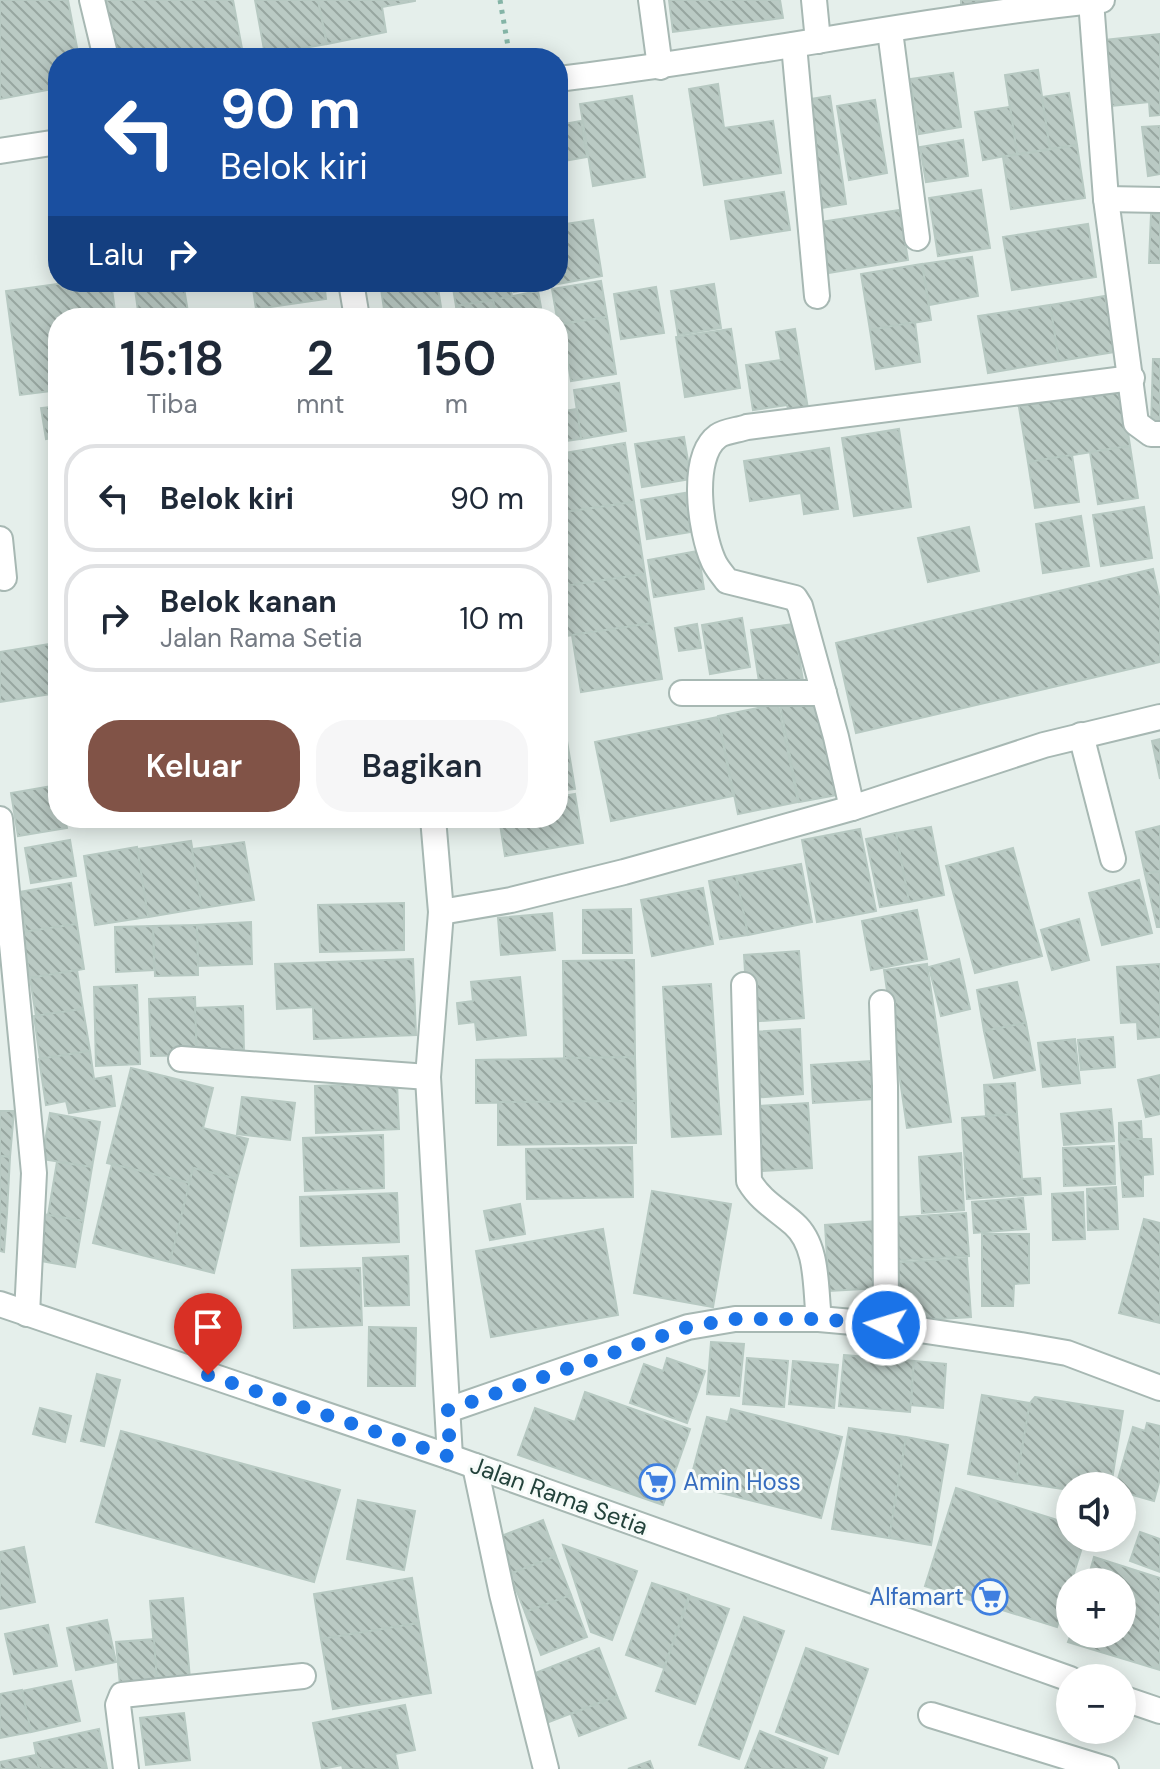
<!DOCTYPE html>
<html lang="id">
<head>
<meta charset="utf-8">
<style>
  body { margin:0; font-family:"DM Sans",sans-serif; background:#f6f6f7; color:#1f2937; height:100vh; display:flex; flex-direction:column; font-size:30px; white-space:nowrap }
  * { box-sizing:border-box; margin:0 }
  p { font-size:26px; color:#747a83 }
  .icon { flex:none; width:44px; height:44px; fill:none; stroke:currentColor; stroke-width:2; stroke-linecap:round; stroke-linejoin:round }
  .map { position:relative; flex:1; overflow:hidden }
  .drawer { position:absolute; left:48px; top:308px; width:520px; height:520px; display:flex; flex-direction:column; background:#fff; border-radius:32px; box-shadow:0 4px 20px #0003 }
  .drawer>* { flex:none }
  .top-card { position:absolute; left:48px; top:48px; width:520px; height:244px; border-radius:32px; box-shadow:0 4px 20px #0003; background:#1a4fa0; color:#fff; overflow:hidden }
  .tools { position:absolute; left:1056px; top:1472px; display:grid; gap:16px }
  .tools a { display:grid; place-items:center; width:80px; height:80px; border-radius:50%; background:#fff; box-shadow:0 4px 20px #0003; font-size:40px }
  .pin { position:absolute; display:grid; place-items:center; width:68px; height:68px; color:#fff; margin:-82px -34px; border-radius:50% 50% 50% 0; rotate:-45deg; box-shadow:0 0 8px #0007 }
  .pin .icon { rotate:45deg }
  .me { position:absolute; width:88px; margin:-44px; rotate:275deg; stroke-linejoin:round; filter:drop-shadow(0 0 6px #0008) }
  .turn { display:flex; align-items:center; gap:28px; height:168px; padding:0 40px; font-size:36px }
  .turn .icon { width:104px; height:104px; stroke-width:2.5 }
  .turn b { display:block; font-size:56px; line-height:68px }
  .then { display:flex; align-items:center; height:76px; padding:0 40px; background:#0003; gap:16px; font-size:30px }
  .eta { display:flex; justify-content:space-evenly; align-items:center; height:136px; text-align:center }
  .eta b { font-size:48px; font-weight:600; line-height:56px }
  .action { display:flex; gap:16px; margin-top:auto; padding:16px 40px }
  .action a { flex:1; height:92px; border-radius:32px; background:#815347; color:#fff; font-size:32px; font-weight:600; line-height:92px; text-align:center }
  .action a+a { background:#f6f6f7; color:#1f2937 }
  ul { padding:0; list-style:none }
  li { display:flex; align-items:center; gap:24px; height:108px; margin:0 16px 12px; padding:0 24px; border:4px solid #e0e1e3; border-radius:32px }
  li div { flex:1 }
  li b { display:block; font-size:30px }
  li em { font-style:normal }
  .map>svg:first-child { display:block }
  .building { fill:url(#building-back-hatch); stroke:#b7c9c2; stroke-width:2 }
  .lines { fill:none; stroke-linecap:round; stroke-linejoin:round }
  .minor-casing { stroke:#a7b8b3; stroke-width:28 }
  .path { stroke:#84b4a6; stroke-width:5; stroke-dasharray:4 6; stroke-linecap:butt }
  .minor { stroke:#fff; stroke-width:24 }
  .route { stroke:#1a73e8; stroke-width:14; stroke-dasharray:0 25.2 }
  .labels { text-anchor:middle; stroke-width:6; stroke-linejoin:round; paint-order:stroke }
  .shop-label { font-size:24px; fill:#366cbe; stroke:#f6fbf9; text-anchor:start }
  .street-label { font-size:24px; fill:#23423b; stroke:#f6fbf9 }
</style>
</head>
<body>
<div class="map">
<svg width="1160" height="1769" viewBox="0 0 1160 1769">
  <defs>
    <pattern id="building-back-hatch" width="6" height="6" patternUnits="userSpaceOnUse" patternTransform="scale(2)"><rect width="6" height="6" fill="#bacac4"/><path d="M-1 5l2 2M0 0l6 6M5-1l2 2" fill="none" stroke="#97a6a0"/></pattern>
  </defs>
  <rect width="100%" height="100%" fill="#e5efeb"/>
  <g class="building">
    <path d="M0 0H68L79 58H58V88L0 99Z"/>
    <path d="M99 0H233L243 54 223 58H110Z"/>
    <path d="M255 0H318L327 44 265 55Z"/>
    <path d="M318 0H415V1L382 7 386 32 327 44Z"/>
    <path d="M669 0H780L783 18 673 32Z"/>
    <path d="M961 0H1004L961 5Z"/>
    <path d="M1160 34V115L1150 116 1149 102 1112 106 1105 40Z"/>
    <path d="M1038 70 1050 149 1017 154 1005 75Z"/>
    <path d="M953 73 961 127 919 134 910 79Z"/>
    <path d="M718 84 724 128 773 121 781 173 704 185 689 89Z"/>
    <path d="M1069 93 1077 145 1050 149 1042 97Z"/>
    <path d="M632 96 645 177 593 186 580 104Z"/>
    <path d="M830 96 846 204 821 208 804 100Z"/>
    <path d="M875 100 887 173 849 180 837 106Z"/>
    <path d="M1010 107 1017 154 983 160 975 112Z"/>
    <path d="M581 121 587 157 558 162V125Z"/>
    <path d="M1160 126V174L1148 176 1142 127Z"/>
    <path d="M963 140 968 176 926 182 920 147Z"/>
    <path d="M1077 145 1085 198 1011 209 1003 157Z"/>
    <path d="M981 190 990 248 938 256 929 198Z"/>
    <path d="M784 192 790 230 731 239 725 201Z"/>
    <path d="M900 210 908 260 828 273 820 222Z"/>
    <path d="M1151 214H1160V263H1149Z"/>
    <path d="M593 220 602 276 514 292 512 282H558V225Z"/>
    <path d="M1088 224 1096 277 1012 290 1003 237Z"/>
    <path d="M972 257 978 296 929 305 922 264Z"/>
    <path d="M922 264 931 320 870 330 861 274Z"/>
    <path d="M601 281 607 317 558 324 552 289Z"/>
    <path d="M72 282H111L116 318H58V390L20 395 6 291Z"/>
    <path d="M134 282H183L189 318H139Z"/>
    <path d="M252 282H324L326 299 256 309Z"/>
    <path d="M380 282H437L441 307 385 316Z"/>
    <path d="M452 282H510L512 297 456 306Z"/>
    <path d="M714 284 721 328 678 335 671 291Z"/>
    <path d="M656 287 664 333 621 339 614 294Z"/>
    <path d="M538 291 543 318H496L493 300Z"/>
    <path d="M1105 296 1115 352 1059 361 1050 305Z"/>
    <path d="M493 300 496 318H457L456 306Z"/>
    <path d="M1050 305 1059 361 988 373 978 316Z"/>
    <path d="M607 317 616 374 571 381 562 324Z"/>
    <path d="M915 322 920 362 876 369 870 330Z"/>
    <path d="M731 329 740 388 685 397 676 337Z"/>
    <path d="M795 329 808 409 789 412 787 405 753 410 746 365 781 360 776 332Z"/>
    <path d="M1153 359H1160V427L1151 426Z"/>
    <path d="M619 383 626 431 581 439 574 390Z"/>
    <path d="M1121 386 1130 446 1028 462 1018 401Z"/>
    <path d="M58 406V437L46 439 41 408Z"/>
    <path d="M577 409 581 439 558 442V412Z"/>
    <path d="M899 429 911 507 854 516 842 438Z"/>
    <path d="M684 437 691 479 642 487 635 444Z"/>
    <path d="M625 443 634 502 558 513V454Z"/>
    <path d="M1130 446 1138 498 1098 504 1090 452Z"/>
    <path d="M829 448 838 509 804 514 801 493 750 501 744 461Z"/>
    <path d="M1072 455 1079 502 1035 508 1028 462Z"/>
    <path d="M685 493 691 532 647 539 641 500Z"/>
    <path d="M634 502 645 574 558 587V513Z"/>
    <path d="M1144 507 1152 558 1101 566 1093 515Z"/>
    <path d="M1081 516 1089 566 1043 573 1036 524Z"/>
    <path d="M969 527 979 571 928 582 918 538Z"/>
    <path d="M698 551 704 589 654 597 648 560Z"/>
    <path d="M1153 569 1160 601V662L856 733 836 643Z"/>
    <path d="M645 574 653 623 559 637 558 587Z"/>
    <path d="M742 618 750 667 710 674 702 625Z"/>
    <path d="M653 623 662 679 581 692 572 635Z"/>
    <path d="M697 624 701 648 679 651 675 628Z"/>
    <path d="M794 624 803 681 760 688 751 630Z"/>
    <path d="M56 643 58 693 0 702V652Z"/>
    <path d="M816 697 837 795 799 802 780 704Z"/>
    <path d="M778 704 798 802 738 814 718 716Z"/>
    <path d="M562 711 575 789 558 791V712Z"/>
    <path d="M718 717 733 796 611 821 595 742Z"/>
    <path d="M1160 739V779L1152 741Z"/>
    <path d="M58 785V818H65L67 828 18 836 11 793Z"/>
    <path d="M575 794 583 843 505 856 499 818H558V797Z"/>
    <path d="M1160 826V871L1145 874 1136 832Z"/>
    <path d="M931 827 944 895 909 902 896 833Z"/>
    <path d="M860 829 876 911 817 922 802 840Z"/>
    <path d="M896 833 909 902 880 907 866 839Z"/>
    <path d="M70 840 76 876 31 883 25 848Z"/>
    <path d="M191 841 202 908 148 917 137 849Z"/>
    <path d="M244 842 254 900 202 908 192 849Z"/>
    <path d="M137 847 148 917 95 925 84 856Z"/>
    <path d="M1013 848 1042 956 975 973 946 866Z"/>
    <path d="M801 864 812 922 748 935 736 876Z"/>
    <path d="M1160 871V927H1157L1145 874Z"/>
    <path d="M736 876 748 935 720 939 709 881Z"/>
    <path d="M1139 880 1152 933 1102 945 1089 893Z"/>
    <path d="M71 883 77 924 26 932 19 892Z"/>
    <path d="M703 888 713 944 652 956 641 900Z"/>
    <path d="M404 903V950L320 952 318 905Z"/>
    <path d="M631 909 632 953H583V910Z"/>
    <path d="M917 910 927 959 871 970 862 921Z"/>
    <path d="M552 913 555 950 501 955 498 918Z"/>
    <path d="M1079 919 1089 960 1052 970 1041 930Z"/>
    <path d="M251 922 252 964 198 966 197 925Z"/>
    <path d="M77 924 84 969 30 978 22 932Z"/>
    <path d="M197 925 198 975 155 976 153 926Z"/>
    <path d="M153 926 154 970 116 972 115 927Z"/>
    <path d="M799 951 804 1018 748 1022 744 955Z"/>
    <path d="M413 959 416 1035 314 1039 313 1007 277 1009 275 964Z"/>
    <path d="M959 959 970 1009 941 1016 929 967Z"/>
    <path d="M634 960 635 1057 564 1058 563 961Z"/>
    <path d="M927 964 951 1122 907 1128 884 970Z"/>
    <path d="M1160 964V1037L1138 1039 1137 1022 1121 1023 1117 967Z"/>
    <path d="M77 970 83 1009 36 1016 30 978Z"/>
    <path d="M520 977 526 1035 477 1040 475 1022 459 1024 457 1003 473 1001 471 982Z"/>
    <path d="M1017 982 1026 1023 984 1031 977 990Z"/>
    <path d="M711 984 721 1134 672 1137 663 987Z"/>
    <path d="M137 985 140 1064 96 1066 94 987Z"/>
    <path d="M195 997 197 1055 151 1056 149 999Z"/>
    <path d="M243 1006 244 1053 197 1055 195 1008Z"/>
    <path d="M83 1009 90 1051 40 1059 34 1016Z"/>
    <path d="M1026 1023 1035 1070 994 1078 984 1031Z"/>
    <path d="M800 1029 803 1094 753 1098 750 1032Z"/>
    <path d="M1113 1037 1115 1067 1081 1070 1078 1040Z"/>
    <path d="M1075 1039 1080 1083 1043 1087 1038 1043Z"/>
    <path d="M90 1051 94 1079 111 1076 115 1106 69 1113 66 1101 46 1105 39 1059Z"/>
    <path d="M635 1057 636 1101 476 1103V1060Z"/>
    <path d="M871 1061 874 1099 813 1103 811 1065Z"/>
    <path d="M131 1068 213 1088 203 1128 248 1139 237 1179 193 1168 190 1183 107 1163Z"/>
    <path d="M1160 1075V1114L1146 1117 1138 1080Z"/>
    <path d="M397 1083 399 1129 316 1133 315 1086Z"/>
    <path d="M1015 1083 1017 1114 986 1116 984 1085Z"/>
    <path d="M242 1097 295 1103 290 1140 237 1134Z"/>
    <path d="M636 1101V1143L498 1145V1102Z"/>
    <path d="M808 1103 812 1168 760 1171 757 1106Z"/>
    <path d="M1111 1109 1114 1141 1064 1145 1061 1114Z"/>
    <path d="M0 1111H14L10 1157 0 1156Z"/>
    <path d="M50 1113 100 1122 92 1167 42 1159Z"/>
    <path d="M1017 1114 1022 1179 1040 1178 1041 1194 967 1199 962 1118Z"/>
    <path d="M1141 1121 1142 1139 1119 1140V1123Z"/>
    <path d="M383 1135 384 1188 305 1191 303 1138Z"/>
    <path d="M1142 1139H1151L1153 1174 1143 1175V1196L1123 1197 1119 1140Z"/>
    <path d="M1114 1146 1115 1184 1064 1186 1063 1148Z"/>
    <path d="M632 1147 633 1197 527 1199 526 1149Z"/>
    <path d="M961 1153 964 1210 922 1213 919 1157Z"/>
    <path d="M0 1156 10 1157 7 1213 0 1212Z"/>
    <path d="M57 1162 92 1167 83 1221 48 1215Z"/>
    <path d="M112 1164 190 1183 170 1262 93 1243Z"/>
    <path d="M193 1168 237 1179 214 1273 170 1262Z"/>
    <path d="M1116 1187 1118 1229 1088 1230 1087 1189Z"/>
    <path d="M652 1191 731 1204 713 1307 634 1293Z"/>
    <path d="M1083 1192 1085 1239 1053 1240 1052 1194Z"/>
    <path d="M397 1193 399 1242 301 1246 300 1197Z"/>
    <path d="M1023 1198 1026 1229 974 1233 972 1202Z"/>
    <path d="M520 1204 525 1234 490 1240 484 1211Z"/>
    <path d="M0 1212 7 1213 4 1252 0 1251Z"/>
    <path d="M966 1213 969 1256 890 1261 887 1218Z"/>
    <path d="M43 1214 83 1221 75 1267 35 1260Z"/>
    <path d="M1144 1219 1160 1223V1323L1119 1313Z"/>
    <path d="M877 1221 881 1288 829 1291 825 1225Z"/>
    <path d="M603 1229 618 1315 491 1337 476 1251Z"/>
    <path d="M982 1234H1029V1283L1014 1284 1013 1306H982Z"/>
    <path d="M408 1256 409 1305 365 1306 363 1258Z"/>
    <path d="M967 1258 971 1317 892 1322 889 1263Z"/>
    <path d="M360 1268 362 1325 294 1328 292 1270Z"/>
    <path d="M369 1327 416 1328 415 1386H368Z"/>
    <path d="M711 1342 744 1344 739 1396 707 1394Z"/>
    <path d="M844 1355 914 1361 910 1412 839 1406Z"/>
    <path d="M667 1358 705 1371 687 1423 630 1403 644 1364 663 1371Z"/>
    <path d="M747 1358 788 1361 784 1407 743 1404Z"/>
    <path d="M793 1361 838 1365 834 1408 789 1404Z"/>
    <path d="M914 1361 946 1364 943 1408 911 1405Z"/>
    <path d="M97 1374 120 1380 104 1446 81 1441Z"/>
    <path d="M585 1392 690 1429 663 1505 518 1455 535 1408 575 1422Z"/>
    <path d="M982 1395 1030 1403 1016 1482 968 1474Z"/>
    <path d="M1035 1397 1123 1411 1111 1486H1070V1490L1016 1482 1030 1403Z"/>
    <path d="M40 1408 71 1416 65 1442 33 1434Z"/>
    <path d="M731 1409 842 1437 821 1518 689 1485 707 1417 728 1422Z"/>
    <path d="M1147 1423 1160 1426V1479L1154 1501 1122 1492V1486H1116L1133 1427 1145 1431Z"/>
    <path d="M849 1428 906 1437 889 1538 832 1529Z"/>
    <path d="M121 1431 340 1490 314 1582 96 1522Z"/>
    <path d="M906 1437 948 1445 931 1545 889 1538Z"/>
    <path d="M956 1488 1070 1524V1538H1085L1057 1627 925 1586Z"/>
    <path d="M358 1500 415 1511 404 1570 347 1559Z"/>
    <path d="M543 1520 556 1556 510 1574 496 1538Z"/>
    <path d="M1140 1532 1160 1539V1572L1130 1561Z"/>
    <path d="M563 1545 637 1571 612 1640 591 1632Z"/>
    <path d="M24 1547 35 1602 0 1609V1552Z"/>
    <path d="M556 1556 571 1595 525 1612 510 1574Z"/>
    <path d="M1094 1557 1160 1578V1670L1068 1642 1071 1634H1122V1582H1087Z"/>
    <path d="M412 1578 419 1623 321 1639 314 1594Z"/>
    <path d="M652 1583 689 1595 664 1668 626 1655Z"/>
    <path d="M571 1595 587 1637 541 1655 525 1612Z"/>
    <path d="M690 1596 729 1609 695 1704 656 1691Z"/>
    <path d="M183 1598 190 1679 157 1682 150 1601Z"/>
    <path d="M744 1617 784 1631 739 1759 699 1745Z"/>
    <path d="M107 1620 116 1662 76 1670 67 1628Z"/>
    <path d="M419 1623 431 1693 333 1709 321 1639Z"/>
    <path d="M48 1625 57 1666 14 1674 5 1634Z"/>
    <path d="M154 1639 157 1682 120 1685 116 1642Z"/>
    <path d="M599 1648 617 1696 549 1722 530 1675Z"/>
    <path d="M806 1648 868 1669 838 1754 776 1732Z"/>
    <path d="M71 1681 80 1721 31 1732 22 1691Z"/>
    <path d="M22 1690 31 1732 0 1738V1694Z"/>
    <path d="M617 1696 626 1718 579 1736 571 1714Z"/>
    <path d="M405 1705 415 1750 395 1754 398 1769H343L342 1765 322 1769 313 1723Z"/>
    <path d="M184 1713 190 1760 146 1765 140 1718Z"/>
    <path d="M99 1729 107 1769H39L34 1743Z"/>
    <path d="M760 1731 827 1758 823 1769H745Z"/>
    <path d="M36 1755 39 1769H0V1762Z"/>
    <path d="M650 1761 653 1769H628Z"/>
  </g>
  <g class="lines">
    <defs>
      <g id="minor">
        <path d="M92 0 106 58"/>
        <path d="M651 0 660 67"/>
        <path d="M814 0 818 41"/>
        <path d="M1091 1 1106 199 1136 423 1151 434H1160"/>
        <path d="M890 31 917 238"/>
        <path d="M794 45 817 296"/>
        <path d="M558 79C740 58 920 19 1102 0"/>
        <path d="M0 151 58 142"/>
        <path d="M1106 199 1160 200"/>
        <path d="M351 282 357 318"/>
        <path d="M0 539 4 578"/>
        <path d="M682 693H824"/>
        <path d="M1081 735 1113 859"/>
        <path d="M852 808 836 737 800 606 795 598 727 581C723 575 716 568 713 560 701 533 689 457 718 436 725 431 739 430 747 427L1132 378"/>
        <path d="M433 818 441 912 428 1077 450 1457"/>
        <path d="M0 819 34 1173 27 1314"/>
        <path d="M441 912 511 900 624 872 852 808 1044 745 1160 717"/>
        <path d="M744 985 749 1181C761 1201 777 1209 794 1224 819 1246 815 1289 819 1319"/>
        <path d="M882 1003 885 1086 886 1325"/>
        <path d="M181 1059 428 1077"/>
        <path d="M0 1304 450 1457 1070 1679"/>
        <path d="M448 1410 688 1327 735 1319H819L886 1325 1021 1345 1067 1353 1160 1388"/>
        <path d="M475 1466 502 1594 546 1769"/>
        <path d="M1122 1698 1160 1711"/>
        <path d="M931 1715 1106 1769"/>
        <path d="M126 1769 118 1705 122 1695 303 1676"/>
      </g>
    </defs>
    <use href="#minor" class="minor-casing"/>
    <path class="path" d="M500 0 510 58"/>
    <use href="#minor" class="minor"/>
  </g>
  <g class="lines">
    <path class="route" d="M208 1375 450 1457 448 1410 688 1327 735 1319H819L886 1325"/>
  </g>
  <defs>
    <symbol id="supermarket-ring" viewBox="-11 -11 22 22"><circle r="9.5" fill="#f6fbf9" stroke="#3f7fe0" stroke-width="1.5"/><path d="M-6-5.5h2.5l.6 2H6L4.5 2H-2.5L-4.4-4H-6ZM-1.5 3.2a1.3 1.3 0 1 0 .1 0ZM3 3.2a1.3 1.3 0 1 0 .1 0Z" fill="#3f7fe0"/></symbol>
  </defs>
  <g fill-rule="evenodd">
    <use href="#supermarket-ring" x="637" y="1462" width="40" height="40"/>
    <use href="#supermarket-ring" x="970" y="1577" width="40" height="40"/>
  </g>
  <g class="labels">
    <g class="shop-label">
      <text x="683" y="1490">Amin Hoss</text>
      <text x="964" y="1605" text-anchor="end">Alfamart</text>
    </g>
    <g class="street-label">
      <text transform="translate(559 1496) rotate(20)" y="8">Jalan Rama Setia</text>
    </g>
  </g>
</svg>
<div class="tools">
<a><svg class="icon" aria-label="sound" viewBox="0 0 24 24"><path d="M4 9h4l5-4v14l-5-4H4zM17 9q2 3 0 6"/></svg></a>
<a>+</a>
<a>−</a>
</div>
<div class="pin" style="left:208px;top:1375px;background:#d93025"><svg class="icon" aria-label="arrive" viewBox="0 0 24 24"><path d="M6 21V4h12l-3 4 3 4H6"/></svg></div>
<svg class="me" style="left:886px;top:1325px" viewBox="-20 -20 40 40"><circle r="17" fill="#1a73e8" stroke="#fff" stroke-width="3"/><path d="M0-11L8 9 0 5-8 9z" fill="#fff"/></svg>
<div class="top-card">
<div class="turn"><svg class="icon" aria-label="left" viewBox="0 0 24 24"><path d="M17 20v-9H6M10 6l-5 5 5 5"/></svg><div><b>90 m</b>Belok kiri</div></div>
<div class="then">Lalu<svg class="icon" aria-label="right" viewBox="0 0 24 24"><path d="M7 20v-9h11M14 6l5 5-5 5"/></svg></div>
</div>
<section class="drawer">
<div class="eta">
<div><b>15:18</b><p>Tiba</p></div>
<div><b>2</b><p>mnt</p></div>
<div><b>150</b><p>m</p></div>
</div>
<ul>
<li><svg class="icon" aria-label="left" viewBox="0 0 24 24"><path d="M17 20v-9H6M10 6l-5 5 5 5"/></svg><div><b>Belok kiri</b></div><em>90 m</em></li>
<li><svg class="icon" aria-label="right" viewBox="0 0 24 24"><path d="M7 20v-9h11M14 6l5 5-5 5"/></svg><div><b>Belok kanan</b><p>Jalan Rama Setia</p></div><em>10 m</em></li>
</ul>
<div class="action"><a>Keluar</a><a>Bagikan</a></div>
</section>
</div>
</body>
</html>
